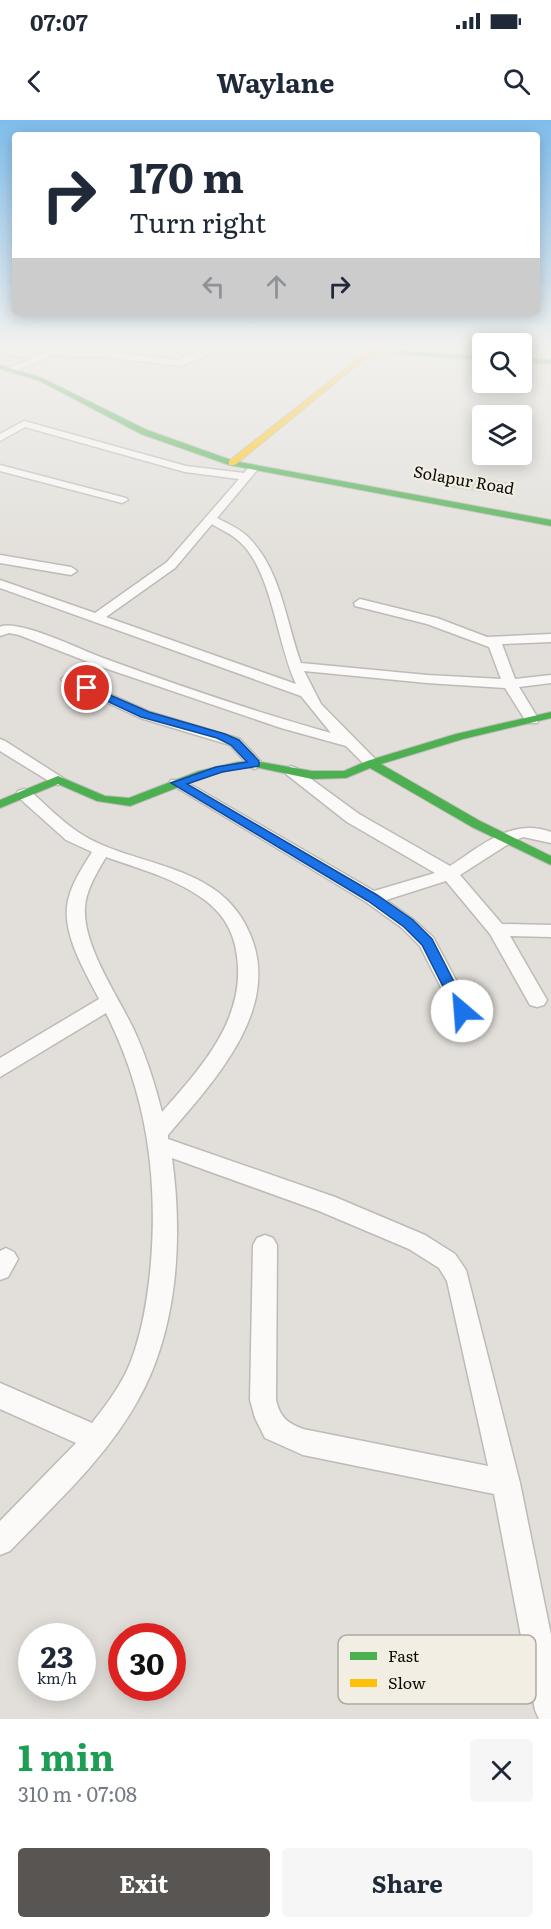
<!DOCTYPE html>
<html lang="en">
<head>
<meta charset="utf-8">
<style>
  body { margin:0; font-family:Literata,serif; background:#f6f6f7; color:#1f2937; height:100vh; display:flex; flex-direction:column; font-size:22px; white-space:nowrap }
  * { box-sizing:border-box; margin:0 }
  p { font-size:20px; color:#747a83 }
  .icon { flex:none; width:33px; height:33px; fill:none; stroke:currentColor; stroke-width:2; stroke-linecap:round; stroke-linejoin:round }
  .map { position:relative; height:1599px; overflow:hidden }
  .details { display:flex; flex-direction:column; background:#fff; flex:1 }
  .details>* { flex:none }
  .guide { position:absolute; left:12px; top:12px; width:528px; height:183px; border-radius:6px; box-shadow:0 3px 15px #0003; background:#fff; color:#1f2937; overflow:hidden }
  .controls { position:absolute; left:472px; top:213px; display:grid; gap:12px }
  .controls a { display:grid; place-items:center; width:60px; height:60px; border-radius:6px; background:#fff; box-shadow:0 3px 15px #0003; font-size:30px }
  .speed { position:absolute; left:18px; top:1503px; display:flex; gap:12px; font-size:30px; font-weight:700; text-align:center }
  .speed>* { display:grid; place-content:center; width:78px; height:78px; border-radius:50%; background:#fff; box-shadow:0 3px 15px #0003; line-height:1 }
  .speed small { font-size:15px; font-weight:400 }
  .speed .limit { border:9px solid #d22; background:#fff; color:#111 }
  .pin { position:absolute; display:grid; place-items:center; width:51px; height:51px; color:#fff; margin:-26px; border:3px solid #fff; border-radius:50%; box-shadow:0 2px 6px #0007 }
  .me { position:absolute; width:66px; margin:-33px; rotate:333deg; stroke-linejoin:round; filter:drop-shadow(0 0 4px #0008) }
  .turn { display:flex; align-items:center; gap:21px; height:126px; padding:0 18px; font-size:27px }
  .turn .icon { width:78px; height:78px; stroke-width:2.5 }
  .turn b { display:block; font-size:42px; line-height:51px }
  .lanes { display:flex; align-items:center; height:57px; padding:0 18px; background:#0003; justify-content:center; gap:30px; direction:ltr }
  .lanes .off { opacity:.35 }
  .round { display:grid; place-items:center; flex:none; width:63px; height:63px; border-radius:6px; background:#f6f6f7 }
  .headline { display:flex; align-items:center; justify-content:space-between; height:102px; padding:0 18px }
  h1 { font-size:36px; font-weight:700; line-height:45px; color:#1e9e55 }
  .cta { display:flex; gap:12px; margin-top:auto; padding:12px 18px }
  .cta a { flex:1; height:69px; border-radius:6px; background:#585552; color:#fff; font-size:24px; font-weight:700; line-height:69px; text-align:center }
  .cta a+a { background:#f6f6f7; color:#1f2937 }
  .status { display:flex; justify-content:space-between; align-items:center; height:42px; padding:0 30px; background:#fff; direction:ltr }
  .status svg { height:16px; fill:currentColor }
  header { display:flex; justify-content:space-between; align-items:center; height:78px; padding:0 18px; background:#fff; font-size:27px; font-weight:700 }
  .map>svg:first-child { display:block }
  .green { fill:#bed5b8 }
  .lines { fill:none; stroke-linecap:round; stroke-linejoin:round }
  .street-casing { stroke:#bdbbb7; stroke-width:3 }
  .fast-casing { stroke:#bdbbb7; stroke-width:2 }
  .slow-casing { stroke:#bdbbb7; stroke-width:2 }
  .street { fill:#fbfaf9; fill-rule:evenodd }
  .fast { fill:#4caf50; fill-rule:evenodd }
  .slow { fill:#ffc107; fill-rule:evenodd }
  .route { fill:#1a73e8; stroke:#114b97; stroke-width:1.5 }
  .labels { text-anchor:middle; stroke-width:4.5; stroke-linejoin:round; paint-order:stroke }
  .far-street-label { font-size:16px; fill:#0d0b08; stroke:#f3eee4 }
  .key { fill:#f3eee4; stroke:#aeaaa2; stroke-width:1.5 }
  .key-label { font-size:16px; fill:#0d0b08 }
</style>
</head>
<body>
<div class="status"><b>07:07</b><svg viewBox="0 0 49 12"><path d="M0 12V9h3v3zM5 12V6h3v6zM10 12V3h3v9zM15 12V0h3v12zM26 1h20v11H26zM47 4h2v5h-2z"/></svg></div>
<header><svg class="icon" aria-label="back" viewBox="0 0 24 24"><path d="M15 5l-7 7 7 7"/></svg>Waylane<svg class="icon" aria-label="search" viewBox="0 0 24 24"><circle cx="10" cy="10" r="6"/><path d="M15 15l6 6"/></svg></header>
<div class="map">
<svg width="551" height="1599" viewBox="0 0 551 1599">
  <rect width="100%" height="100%" fill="#e2dfda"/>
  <path class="green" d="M456 355 514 363 507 376 448 367Z"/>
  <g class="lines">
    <defs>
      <g id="street">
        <path d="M0 227 41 234 51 227H60L58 230 102 231 105 227H114L110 232 178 240 193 233 217 227H231L179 246 104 237 52 235 12 253 9 252V248L33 238 0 233Z"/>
        <path d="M327 227H383V228L379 231 331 230Z"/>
        <path d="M24 301 186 346 244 353 249 347H257L258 349 217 398C228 404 241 409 249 418 281 450 286 502 301 543L427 555 501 559 489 527 427 504 355 486 354 483 360 479 437 498 487 517 551 514V522L502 524 515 559 551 555V563L519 567 539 600 537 603H527L505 568 427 563 304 551 321 584 379 643 371 648 366 646 346 626 281 608 96 545 19 515 9 513 0 516V507L2 506C24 501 83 531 106 539 180 566 255 592 331 613L301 576 0 468V460L95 493 167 442 239 359 185 352 25 307 0 321V314ZM212 404C221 410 232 414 240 422 272 451 277 524 296 564L106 497 175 448Z"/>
        <path d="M0 345 126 378 128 380 122 383 0 351Z"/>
        <path d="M0 435 71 447 77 451 71 455 0 443Z"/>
        <path d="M68 555 150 592 240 619 263 644 255 649 250 647 230 625 140 598 63 562 61 559Z"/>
        <path d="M0 619 5 621 66 660 58 665 52 663 0 631Z"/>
        <path d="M291 646 296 648 359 694 450 746C480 727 512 697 551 712V723L523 717 510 723 460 755 502 804 551 805V817L510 816 547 880 544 885 537 887 530 885 490 814 446 761 386 780 414 800 433 817 472 890 469 895 462 897 455 895 420 826 402 808 366 782 169 663 171 660H183L374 771 435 753 347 702 286 654 283 651Z"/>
        <path d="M24 669 30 671C45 684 61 701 78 712 113 736 166 741 204 763 224 774 240 791 249 812 284 888 213 962 168 1015V1019L335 1077 425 1115 455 1134 466 1150 520 1363 551 1515V1599H539L535 1590 494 1374 303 1335 265 1318 255 1298 250 1280 253 1125 257 1118 265 1115 273 1118 277 1125 276 1280C280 1297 287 1303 303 1309L488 1346 447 1161 439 1148 409 1129 319 1091 172 1038C183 1118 178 1211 137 1282 105 1339 55 1384 10 1431L0 1435V1401L76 1323 0 1289V1263L92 1303C107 1284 122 1264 131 1241 143 1209 148 1176 151 1142 158 1054 146 973 106 893L0 957V938L99 879C86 853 64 818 67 787 69 767 82 748 92 732L66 720 18 677 16 674 18 671ZM106 737C137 748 171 757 199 776 221 790 234 810 237 836 246 899 201 948 162 992 155 964 146 936 134 910 118 876 82 825 85 787 86 770 97 752 106 737Z"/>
        <path d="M6 1128 14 1132 18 1139 8 1157 0 1160V1131Z"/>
      </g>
      <g id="fast">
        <path d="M398 231 483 236V240L396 234Z"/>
        <path d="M522 238 551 240V244L522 242Z"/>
        <path d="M0 245 42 258 147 310 234 341 551 400V406L229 345 141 314 38 260 0 249Z"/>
        <path d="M551 592V598L463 619 381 644 480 701 551 736V745L472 707 370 648 346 658 312 659 255 647 238 648 207 656 130 686 97 681 58 664 0 688V680L58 656 105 676 129 678 199 651 238 642 255 641 312 651H344L367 641 456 614Z"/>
      </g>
      <path id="slow" d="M377 230 401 233 368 236 235 345H229V341L364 234Z"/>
    </defs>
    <use href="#street" class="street-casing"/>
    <use href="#fast" class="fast-casing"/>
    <use href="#slow" class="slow-casing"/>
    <use href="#street" class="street"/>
    <use href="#fast" class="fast"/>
    <use href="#slow" class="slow"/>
  </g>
  <linearGradient id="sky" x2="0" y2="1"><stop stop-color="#7fbdec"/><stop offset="0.5" stop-color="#f2f1ee"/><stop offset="1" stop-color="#f2f1ee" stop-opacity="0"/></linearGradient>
  <rect width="551" height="451" fill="url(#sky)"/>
  <path class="route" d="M87 565 149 592 225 614 239 620 259 641V646L222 652 187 664 377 775 413 800 432 819 469 891 467 894H457L422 825 404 807 368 781 171 663 216 647 247 642 231 625 217 618 141 597 83 570 82 568Z"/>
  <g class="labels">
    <g class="far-street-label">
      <text transform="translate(464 360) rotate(10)" y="6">Solapur Road</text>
    </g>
  </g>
  <rect x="338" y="1515" width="198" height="69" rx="9" class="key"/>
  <rect x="350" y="1532" width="27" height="8" fill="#4caf50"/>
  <rect x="350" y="1559" width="27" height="8" fill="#ffc107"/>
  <g class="key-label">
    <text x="388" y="1542">Fast</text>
    <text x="388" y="1569">Slow</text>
  </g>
</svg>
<div class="controls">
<a><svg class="icon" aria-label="search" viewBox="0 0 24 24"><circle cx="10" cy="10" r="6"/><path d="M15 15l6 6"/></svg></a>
<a><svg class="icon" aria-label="layers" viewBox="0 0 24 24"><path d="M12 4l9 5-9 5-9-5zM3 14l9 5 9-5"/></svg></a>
</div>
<div class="speed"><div>23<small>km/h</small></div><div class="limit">30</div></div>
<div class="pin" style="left:87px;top:568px;background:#d93025"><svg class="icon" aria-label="arrive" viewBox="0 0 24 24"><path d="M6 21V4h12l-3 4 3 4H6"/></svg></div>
<svg class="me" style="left:462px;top:891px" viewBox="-20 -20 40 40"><circle r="19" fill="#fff"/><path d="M0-13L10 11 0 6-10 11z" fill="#1a73e8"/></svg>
<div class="guide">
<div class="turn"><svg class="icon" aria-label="right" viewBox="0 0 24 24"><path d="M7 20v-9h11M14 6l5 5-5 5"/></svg><div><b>170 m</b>Turn right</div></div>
<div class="lanes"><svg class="icon off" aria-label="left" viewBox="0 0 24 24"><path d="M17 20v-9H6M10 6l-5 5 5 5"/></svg><svg class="icon off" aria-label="ahead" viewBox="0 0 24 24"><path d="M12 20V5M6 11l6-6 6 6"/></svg><svg class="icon" aria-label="right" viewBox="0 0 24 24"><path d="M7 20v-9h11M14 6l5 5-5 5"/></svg></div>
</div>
</div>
<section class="details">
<div class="headline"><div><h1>1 min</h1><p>310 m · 07:08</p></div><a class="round"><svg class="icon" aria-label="close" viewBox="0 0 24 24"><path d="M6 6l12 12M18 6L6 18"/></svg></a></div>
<div class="cta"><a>Exit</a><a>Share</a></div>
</section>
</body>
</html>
